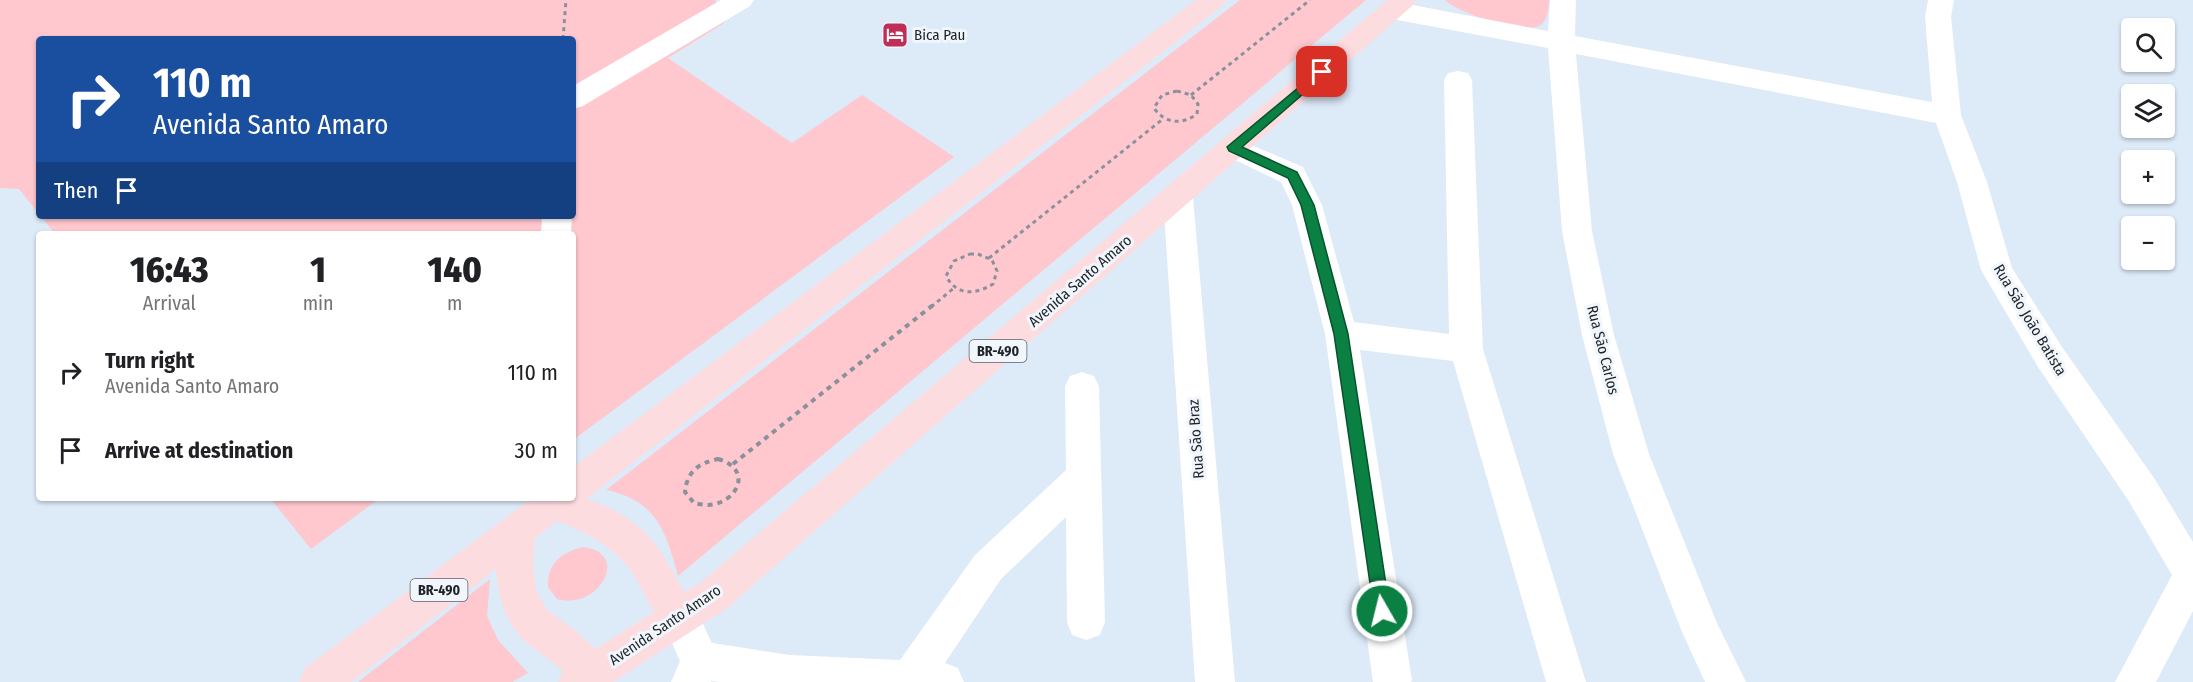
<!DOCTYPE html>
<html lang="en">
<head>
<meta charset="utf-8">
<style>
  body { margin:0; font-family:"Fira Sans Condensed",sans-serif; background:#f6f6f6; color:#202124; height:100vh; display:flex; flex-direction:column; font-size:22px; white-space:nowrap }
  * { box-sizing:border-box; margin:0 }
  p { font-size:20px; color:#757577 }
  .icon { flex:none; width:33px; height:33px; fill:none; stroke:currentColor; stroke-width:2; stroke-linecap:round; stroke-linejoin:round }
  .map { position:relative; flex:1; overflow:hidden }
  .sheet { position:absolute; left:36px; top:231px; width:540px; height:270px; display:flex; flex-direction:column; background:#fff; border-radius:6px; box-shadow:0 2px 4px #0004 }
  .sheet>* { flex:none }
  .banner { position:absolute; left:36px; top:36px; width:540px; height:183px; border-radius:6px; box-shadow:0 2px 4px #0004; background:#1a4fa0; color:#fff; overflow:hidden }
  .tools { position:absolute; left:2121px; top:18px; display:grid; gap:12px }
  .tools a { display:grid; place-items:center; width:54px; height:54px; border-radius:6px; background:#fff; box-shadow:0 2px 4px #0004; font-size:30px }
  .pin { position:absolute; display:grid; place-items:center; width:51px; height:51px; color:#fff; margin:-26px; border-radius:12px; box-shadow:0 3px 9px #0006 }
  .me { position:absolute; width:66px; margin:-33px; rotate:352deg; stroke-linejoin:round; filter:drop-shadow(0 0 4px #0008) }
  .turn { display:flex; align-items:center; gap:21px; height:126px; padding:0 18px; font-size:27px }
  .turn .icon { width:78px; height:78px; stroke-width:2.5 }
  .turn b { display:block; font-size:42px; line-height:51px }
  .then { display:flex; align-items:center; height:57px; padding:0 18px; background:#0003; gap:12px; font-size:22px }
  .eta { display:flex; justify-content:space-evenly; align-items:center; height:102px; text-align:center }
  .eta b { font-size:36px; font-weight:800; line-height:42px }
  ul { padding:0; list-style:none }
  li { display:flex; align-items:center; gap:18px; height:78px; padding:0 18px }
  li div { flex:1 }
  li b { display:block; font-size:22px }
  li em { font-style:normal }
  .map>svg:first-child { display:block }
  .green { fill:#ffc7ce }
  .lines { fill:none; stroke-linecap:round; stroke-linejoin:round }
  .path-far1 { stroke:#89929c; stroke-width:3; stroke-dasharray:4 4; stroke-linecap:butt }
  .path { stroke:#89929c; stroke-width:4; stroke-dasharray:5 5; stroke-linecap:butt }
  .minor { fill:#fff; fill-rule:evenodd }
  .tertiary { fill:#fff; fill-rule:evenodd }
  .primary { fill:#fddce0; fill-rule:evenodd }
  .route { fill:#0b8043; stroke:#07532c; stroke-width:1.5 }
  .labels { text-anchor:middle; stroke-width:6; stroke-linejoin:round; paint-order:stroke }
  .shield { fill:#f1f6fc; stroke:#5d6268; stroke-width:1.5 }
  .shield-label { font-size:14px; font-weight:bold; fill:#1e2328 }
  .poi-label { font-size:15px; fill:#1e2328; stroke:#f1f6fc; text-anchor:start }
  .street-label { font-size:15px; fill:#1e2328; stroke:#f1f6fc }
</style>
</head>
<body>
<div class="map">
<svg width="2193" height="682" viewBox="0 0 2193 682">
  <rect width="100%" height="100%" fill="#ddeaf8"/>
  <g class="green">
    <path d="M0 0H715L724 23 668 58 792 143 862 95 954 157 573 440V234H55L41 216H573V39H39V214L19 189 0 188Z"/>
    <path d="M1240 0H1366L678 576C666 531 656 500 606 490Z"/>
    <path d="M1445 0H1549C1548 9 1548 21 1539 26 1521 34 1458 13 1445 0Z"/>
    <path d="M270 498H380L311 549Z"/>
    <path d="M583 547C632 553 598 611 557 599L548 587C547 563 562 552 583 547Z"/>
    <path d="M490 579 487 616 498 640 528 673 512 682H358Z"/>
  </g>
  <g class="lines">
    <g class="path-far1">
      <path d="M563 39 566 0"/>
      <path d="M1177 91 1191 95 1198 104 1197 114C1182 125 1165 124 1154 108L1162 95Z"/>
      <path d="M1191 95 1310 0"/>
      <path d="M970 254H978L992 260 997 271 993 284C975 295 957 296 946 276L954 261Z"/>
      <path d="M989 258 1163 119"/>
      <path d="M931 307 954 288"/>
    </g>
    <g class="path">
      <path d="M718 459C755 470 736 504 708 505 704 505 698 504 694 503L685 492C687 471 699 463 718 459Z"/>
      <path d="M733 464 933 305"/>
    </g>
    <g class="minor">
      <path d="M721 0H754L750 6 583 106 573 109V86Z"/>
      <path d="M1550 0H1576L1575 36 1932 102 1925 17 1928 0H1954L1951 17 1961 115 1987 182 2012 268 2062 347 2154 478 2193 542V611L2156 682H2115L2172 575 2128 500 2038 367 1981 270 1957 182 1936 123 1576 54 1592 231 1614 335 1649 454 1717 623 1746 682H1705L1682 632 1613 454 1582 335 1562 231 1548 48 1392 19 1383 16 1379 10 1383 4 1392 1 1548 31Z"/>
      <path d="M1458 71 1468 73 1472 80 1483 349 1586 682H1546L1453 361 1360 350 1412 680 1411 682H1373L1325 334 1292 205 1281 182 1223 154 1218 147 1223 140 1233 137 1303 167 1322 205 1354 322 1449 334 1444 80 1448 73Z"/>
      <path d="M1178 186 1189 189 1193 197 1235 682H1195L1163 197 1167 189Z"/>
      <path d="M542 216H572L571 234H541Z"/>
      <path d="M1082 372 1094 376 1099 386 1105 622 1100 635 1086 640 1072 635 1067 622 1066 517 1001 579 945 663 958 668 964 682H719L700 679 686 673 680 660 686 647 700 641 790 655 900 660 975 555 1066 470 1065 386 1070 376Z"/>
    </g>
    <g class="tertiary">
      <path d="M679 598 693 603 720 660 711 682H671L680 661 660 616 665 603Z"/>
      <path d="M790 655 804 660 810 674 806 682H759L765 668Z"/>
    </g>
    <path class="primary" d="M1196 0H1226L1222 6 586 499C614 508 641 523 658 548 668 562 675 578 685 592L700 583 1387 0H1416L1412 6 726 609 613 682H558L563 671C551 660 527 645 519 635 503 616 498 593 496 569L351 682H299L305 668 532 498H573V467ZM557 521C587 532 611 545 631 571 640 583 646 599 654 612L595 649 575 630 547 610 536 591 533 563 535 538Z"/>
  </g>
  <path class="route" d="M1322 68 1327 72 1326 74 1242 147 1297 172 1314 205 1348 334 1390 611 1387 616 1382 618 1376 616 1374 611 1334 334 1301 205 1288 178 1229 151 1227 147Z"/>
  <defs>
    <symbol id="hotel-square" viewBox="-11 -11 22 22"><rect x="-9" y="-9" width="18" height="18" rx="4" fill="#be2e56" stroke="#f1f6fc"/><path d="M-6-4.5h1.5V1H6V5H4.5V3h-9V5H-6ZM-4 0a1.8 1.8 0 1 1 3.6 0ZM.5 0V-2.5h3Q6-2.5 6 0Z" fill="#fff"/></symbol>
  </defs>
  <g fill-rule="evenodd">
    <use href="#hotel-square" x="880" y="20" width="30" height="30"/>
  </g>
  <g class="labels">
    <g class="shield">
      <rect x="969.5" y="340" width="57" height="22" rx="4.5"/>
      <rect x="410.5" y="579" width="57" height="22" rx="4.5"/>
    </g>
    <g class="shield-label">
      <text x="998" y="356">BR-490</text>
      <text x="439" y="595">BR-490</text>
    </g>
    <g class="poi-label">
      <text x="914" y="40">Bica Pau</text>
    </g>
    <g class="street-label">
      <text transform="translate(1080 281) rotate(-41)" y="5">Avenida Santo Amaro</text>
      <text transform="translate(2030 320) rotate(59)" y="5">Rua São João Batista</text>
      <text transform="translate(1603 350) rotate(76)" y="5">Rua São Carlos</text>
      <text transform="translate(1196 439) rotate(-94)" y="5">Rua São Braz</text>
      <text transform="translate(665 625) rotate(-34)" y="5">Avenida Santo Amaro</text>
    </g>
  </g>
</svg>
<div class="tools">
<a><svg class="icon" aria-label="search" viewBox="0 0 24 24"><circle cx="10" cy="10" r="6"/><path d="M15 15l6 6"/></svg></a>
<a><svg class="icon" aria-label="layers" viewBox="0 0 24 24"><path d="M12 4l9 5-9 5-9-5zM3 14l9 5 9-5"/></svg></a>
<a>+</a>
<a>−</a>
</div>
<div class="pin" style="left:1322px;top:72px;background:#d93025"><svg class="icon" aria-label="arrive" viewBox="0 0 24 24"><path d="M6 21V4h12l-3 4 3 4H6"/></svg></div>
<svg class="me" style="left:1382px;top:611px" viewBox="-20 -20 40 40"><circle r="17" fill="#0b8043" stroke="#fff" stroke-width="3"/><path d="M0-11L8 9 0 5-8 9z" fill="#fff"/></svg>
<div class="banner">
<div class="turn"><svg class="icon" aria-label="right" viewBox="0 0 24 24"><path d="M7 20v-9h11M14 6l5 5-5 5"/></svg><div><b>110 m</b>Avenida Santo Amaro</div></div>
<div class="then">Then<svg class="icon" aria-label="arrive" viewBox="0 0 24 24"><path d="M6 21V4h12l-3 4 3 4H6"/></svg></div>
</div>
<section class="sheet">
<div class="eta">
<div><b>16:43</b><p>Arrival</p></div>
<div><b>1</b><p>min</p></div>
<div><b>140</b><p>m</p></div>
</div>
<ul>
<li><svg class="icon" aria-label="right" viewBox="0 0 24 24"><path d="M7 20v-9h11M14 6l5 5-5 5"/></svg><div><b>Turn right</b><p>Avenida Santo Amaro</p></div><em>110 m</em></li>
<li><svg class="icon" aria-label="arrive" viewBox="0 0 24 24"><path d="M6 21V4h12l-3 4 3 4H6"/></svg><div><b>Arrive at destination</b></div><em>30 m</em></li>
</ul>
</section>
</div>
</body>
</html>
